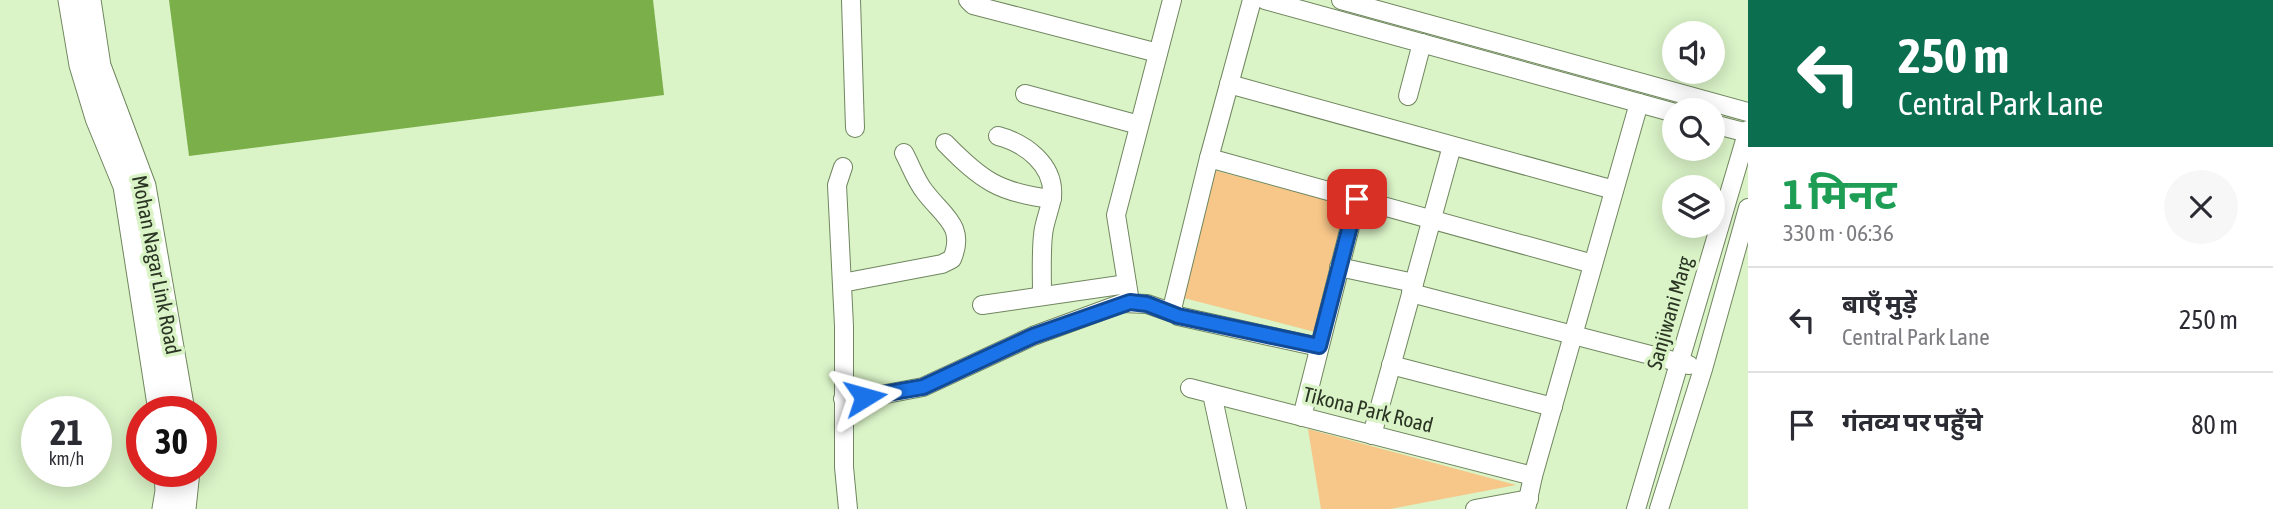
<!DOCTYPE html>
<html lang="hi">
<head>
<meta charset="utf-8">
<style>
  body { margin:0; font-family:"Asap Condensed","Noto Sans Devanagari",sans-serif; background:#f7f7f7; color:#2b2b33; height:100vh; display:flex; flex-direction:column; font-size:26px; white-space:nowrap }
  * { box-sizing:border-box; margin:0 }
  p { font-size:23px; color:#7c7c81 }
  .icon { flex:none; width:38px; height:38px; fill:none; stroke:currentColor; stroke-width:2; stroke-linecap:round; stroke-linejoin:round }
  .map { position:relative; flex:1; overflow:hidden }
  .panel { display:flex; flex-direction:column; background:#fff; width:525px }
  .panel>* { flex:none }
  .hud { background:#0b6e4f; color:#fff; overflow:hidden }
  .controls { position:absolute; left:1662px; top:21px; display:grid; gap:14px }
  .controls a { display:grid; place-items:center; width:63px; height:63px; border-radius:50%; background:#fff; box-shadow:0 4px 18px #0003; font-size:35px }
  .speed { position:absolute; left:21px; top:396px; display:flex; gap:14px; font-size:35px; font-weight:700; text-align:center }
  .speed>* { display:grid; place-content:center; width:91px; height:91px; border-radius:50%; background:#fff; box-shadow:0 4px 18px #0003; line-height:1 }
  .speed small { font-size:18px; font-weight:400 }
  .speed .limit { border:10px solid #d22; background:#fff; color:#111 }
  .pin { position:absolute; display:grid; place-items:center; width:60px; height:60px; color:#fff; margin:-30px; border-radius:14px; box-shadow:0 4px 10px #0006 }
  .me { position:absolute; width:77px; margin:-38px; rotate:82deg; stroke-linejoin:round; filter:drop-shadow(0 0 5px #0008) }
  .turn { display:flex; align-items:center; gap:24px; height:147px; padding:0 35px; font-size:32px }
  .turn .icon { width:91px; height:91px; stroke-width:2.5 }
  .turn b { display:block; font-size:49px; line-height:60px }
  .round { display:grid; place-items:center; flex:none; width:74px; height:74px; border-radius:37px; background:#f7f7f7 }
  .head { display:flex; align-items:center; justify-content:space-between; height:119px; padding:0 35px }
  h1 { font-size:42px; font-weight:700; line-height:52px; color:#1e9e55 }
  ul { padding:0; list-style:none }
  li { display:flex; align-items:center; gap:21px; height:105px; padding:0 35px; border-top:2px solid #e1e1e2 }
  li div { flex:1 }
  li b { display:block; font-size:26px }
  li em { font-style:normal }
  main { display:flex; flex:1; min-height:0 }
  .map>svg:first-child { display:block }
  .green { fill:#f7c689 }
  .water { fill:#7aaf49 }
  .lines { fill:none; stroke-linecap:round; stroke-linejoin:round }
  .minor-casing { stroke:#70865f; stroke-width:20 }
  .major-casing { stroke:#70865f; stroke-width:25 }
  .minor { stroke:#fff; stroke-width:18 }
  .major { stroke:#fff; stroke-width:23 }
  .route-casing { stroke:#114b97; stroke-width:18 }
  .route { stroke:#1a73e8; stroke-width:12 }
  .labels { text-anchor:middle; stroke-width:7; stroke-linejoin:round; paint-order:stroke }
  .street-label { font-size:21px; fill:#2b3524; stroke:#daf3c7 }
</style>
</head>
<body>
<main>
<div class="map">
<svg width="1748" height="509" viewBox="0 0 1748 509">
  <rect width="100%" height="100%" fill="#daf3c7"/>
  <g class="green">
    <path d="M1213 170 1349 206 1315 332 1180 297Z"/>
    <path d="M1308 429 1516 485 1390 509H1321Z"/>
  </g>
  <path class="water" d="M169 0H653L664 95 189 156Z"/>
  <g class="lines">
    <defs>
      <g id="minor">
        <path d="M851 0 855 128"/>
        <path d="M968 0 973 5 1158 53"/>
        <path d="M1252 0 1209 158 1172 309 1178 316 1319 347"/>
        <path d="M1265 0 1675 113"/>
        <path d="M1341 0 1748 112"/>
        <path d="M1229 84 1614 190"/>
        <path d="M1025 94 1139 125"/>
        <path d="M1408 96 1422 43"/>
        <path d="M1713 124 1748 133"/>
        <path d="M998 136C1025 143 1055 165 1052 197 1050 210 1044 222 1043 235 1041 254 1042 275 1042 295"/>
        <path d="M945 143C981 180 999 193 1052 199"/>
        <path d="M1209 158 1593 264"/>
        <path d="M843 167 837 185 844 326V467L848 509"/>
        <path d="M1339 267 1414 283"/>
        <path d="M842 283 942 264 952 259C966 226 943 216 925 192 916 181 911 166 904 153"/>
        <path d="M1411 293 1689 365"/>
        <path d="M1130 302 1116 215 1172 0"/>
        <path d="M982 305 1127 284"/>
        <path d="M1391 365 1553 407"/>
        <path d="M1190 388 1533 476"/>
        <path d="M1212 394 1237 509"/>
        <path d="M843 399 886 394 923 387 1033 336 1123 303 1147 304 1173 313"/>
        <path d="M1302 417 1357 199"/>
        <path d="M1372 435 1452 146"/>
        <path d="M1475 509 1529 499"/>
        <path d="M1526 509 1533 476 1639 103"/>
        <path d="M1636 509 1748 130"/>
        <path d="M1659 509 1703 369 1748 208"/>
      </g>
      <g id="major">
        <path d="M70 0 81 65 97 118 125 186 160 411"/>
        <path d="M89 0 99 66 144 186 183 411"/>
        <path d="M164 509 167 491 166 471"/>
        <path d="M184 509 188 471"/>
      </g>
    </defs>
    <use href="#minor" class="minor-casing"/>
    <use href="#major" class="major-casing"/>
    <use href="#minor" class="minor"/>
    <use href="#major" class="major"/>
  </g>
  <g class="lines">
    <defs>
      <path id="route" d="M865 397 923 387 1033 336 1130 302 1147 304 1178 316 1319 346 1357 199"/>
    </defs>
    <use href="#route" class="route-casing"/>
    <use href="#route" class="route"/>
  </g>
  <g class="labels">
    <g class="street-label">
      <text transform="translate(156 265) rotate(79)" y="7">Mohan Nagar Link Road</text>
      <text transform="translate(1670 313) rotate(-74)" y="7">Sanjiwani Marg</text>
      <text transform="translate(1368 410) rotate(14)" y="7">Tikona Park Road</text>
    </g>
  </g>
</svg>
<div class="controls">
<a><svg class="icon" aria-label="sound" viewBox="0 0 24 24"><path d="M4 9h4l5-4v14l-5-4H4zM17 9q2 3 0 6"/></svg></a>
<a><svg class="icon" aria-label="search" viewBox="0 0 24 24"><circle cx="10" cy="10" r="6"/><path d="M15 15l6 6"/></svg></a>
<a><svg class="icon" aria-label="layers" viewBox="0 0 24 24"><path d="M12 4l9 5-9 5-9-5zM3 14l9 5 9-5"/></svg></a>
</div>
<div class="speed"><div>21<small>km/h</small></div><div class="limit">30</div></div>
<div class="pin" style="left:1357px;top:199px;background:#d93025"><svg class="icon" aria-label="arrive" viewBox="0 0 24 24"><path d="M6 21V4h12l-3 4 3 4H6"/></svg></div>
<svg class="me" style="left:865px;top:397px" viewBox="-20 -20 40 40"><path d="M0-17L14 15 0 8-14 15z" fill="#1a73e8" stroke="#fff" stroke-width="4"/></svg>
</div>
<section class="panel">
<div class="hud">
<div class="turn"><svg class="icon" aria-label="left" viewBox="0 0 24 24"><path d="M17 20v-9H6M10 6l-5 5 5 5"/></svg><div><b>250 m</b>Central Park Lane</div></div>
</div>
<div class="head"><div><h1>1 मिनट</h1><p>330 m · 06:36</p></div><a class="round"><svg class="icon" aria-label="close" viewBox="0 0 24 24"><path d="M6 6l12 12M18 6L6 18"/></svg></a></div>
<ul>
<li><svg class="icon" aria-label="left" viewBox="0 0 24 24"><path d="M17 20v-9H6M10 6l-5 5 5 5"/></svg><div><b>बाएँ मुड़ें</b><p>Central Park Lane</p></div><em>250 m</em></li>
<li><svg class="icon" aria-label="arrive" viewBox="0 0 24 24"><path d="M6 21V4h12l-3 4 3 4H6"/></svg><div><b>गंतव्य पर पहुँचे</b></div><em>80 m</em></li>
</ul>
</section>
</main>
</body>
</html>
